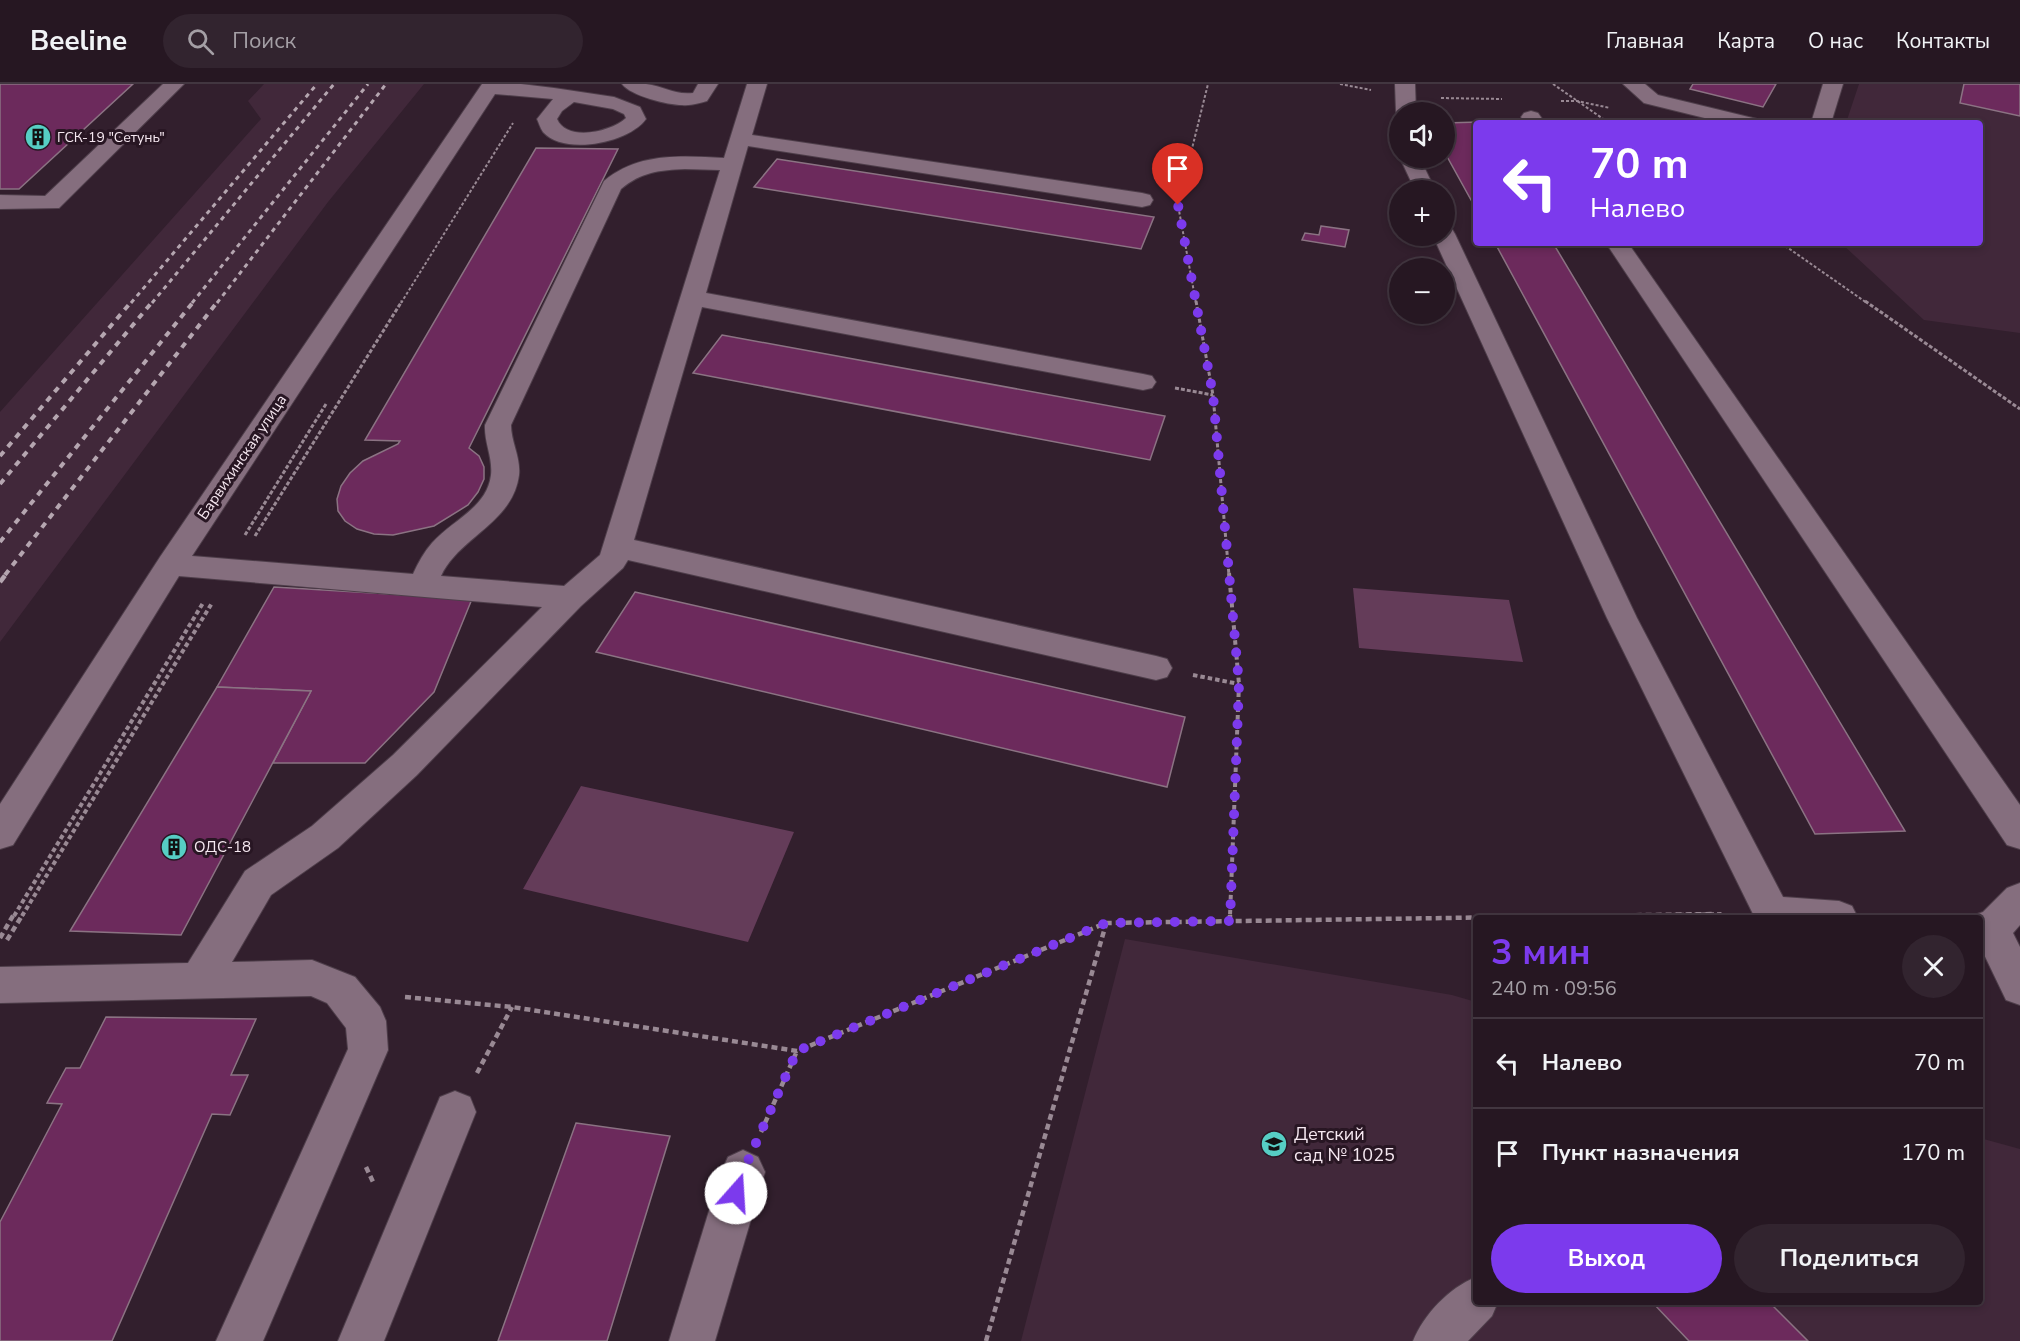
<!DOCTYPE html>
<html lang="ru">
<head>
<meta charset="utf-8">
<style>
  body { margin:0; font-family:"Nunito Sans",sans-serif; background:#32242f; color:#f1f3f6; height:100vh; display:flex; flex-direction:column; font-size:22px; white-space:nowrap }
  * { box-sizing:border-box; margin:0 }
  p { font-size:20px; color:#a49fa5 }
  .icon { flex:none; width:33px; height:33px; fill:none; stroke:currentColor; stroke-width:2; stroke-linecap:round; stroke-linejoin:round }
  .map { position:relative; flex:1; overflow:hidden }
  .details { position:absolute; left:1473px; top:831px; width:510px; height:390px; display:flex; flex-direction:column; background:#261722; border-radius:6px; box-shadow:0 3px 9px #0003,0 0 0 2px #423640 }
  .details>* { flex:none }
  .hud { position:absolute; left:1473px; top:36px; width:510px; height:126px; border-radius:6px; box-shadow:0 3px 9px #0003,0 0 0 2px #423640; background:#7c3aed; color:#fff; overflow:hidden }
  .tools { position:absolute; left:1389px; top:18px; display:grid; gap:12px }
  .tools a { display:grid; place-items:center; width:66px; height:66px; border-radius:50%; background:#261722; box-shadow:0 3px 9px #0003,0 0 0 2px #423640; font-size:30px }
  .pin { position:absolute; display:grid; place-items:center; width:51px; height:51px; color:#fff; margin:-62px -26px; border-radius:50% 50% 50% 0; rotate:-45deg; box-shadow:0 0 6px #0007 }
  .pin .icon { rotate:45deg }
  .me { position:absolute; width:66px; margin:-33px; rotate:19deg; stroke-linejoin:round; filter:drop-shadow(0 0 4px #0008) }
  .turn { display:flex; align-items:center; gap:21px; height:126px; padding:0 18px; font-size:27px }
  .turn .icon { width:78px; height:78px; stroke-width:2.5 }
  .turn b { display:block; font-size:42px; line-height:51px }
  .round { display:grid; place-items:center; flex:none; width:63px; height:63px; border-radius:32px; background:#32242f }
  .summary { display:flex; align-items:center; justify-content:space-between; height:102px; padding:0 18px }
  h1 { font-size:36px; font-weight:700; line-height:45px; color:#7c3aed }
  .cta { display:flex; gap:12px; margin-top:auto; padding:12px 18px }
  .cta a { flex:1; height:69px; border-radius:36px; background:#7c3aed; color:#fff; font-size:24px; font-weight:700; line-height:69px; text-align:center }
  .cta a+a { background:#32242f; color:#f1f3f6 }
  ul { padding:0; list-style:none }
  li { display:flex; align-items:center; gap:18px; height:90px; padding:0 18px; border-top:2px solid #423640 }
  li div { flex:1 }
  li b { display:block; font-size:22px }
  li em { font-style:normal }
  header { display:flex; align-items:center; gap:36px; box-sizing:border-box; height:84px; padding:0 30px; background:#261722; border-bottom:2px solid #423640 }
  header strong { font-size:28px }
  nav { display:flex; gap:33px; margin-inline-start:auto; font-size:21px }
  .search { width:420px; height:54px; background:#32242f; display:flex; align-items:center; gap:15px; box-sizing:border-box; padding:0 21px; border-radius:33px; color:#a49fa5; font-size:22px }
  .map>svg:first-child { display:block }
  .built { fill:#41283a }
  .green { fill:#643c59 }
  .building { fill:#6c2a5c; stroke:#8b7383; stroke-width:1.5 }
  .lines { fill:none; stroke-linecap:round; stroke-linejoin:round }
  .minor-casing { stroke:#4e3e4a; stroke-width:2 }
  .path-far3 { stroke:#998994; stroke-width:2; stroke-dasharray:3 2; stroke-linecap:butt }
  .path-far2 { stroke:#998994; stroke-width:3; stroke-dasharray:4 2; stroke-linecap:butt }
  .path-far1 { stroke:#998994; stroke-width:4; stroke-dasharray:4.5 3; stroke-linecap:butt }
  .path { stroke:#998994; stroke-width:4.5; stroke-dasharray:6 4; stroke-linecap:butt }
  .minor { fill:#856e7e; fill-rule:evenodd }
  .rail-far2 { stroke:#b5a6b0; stroke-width:3; stroke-dasharray:4.5 4.5; stroke-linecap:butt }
  .rail-far1 { stroke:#b5a6b0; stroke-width:4; stroke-dasharray:6 6; stroke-linecap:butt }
  .rail { stroke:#b5a6b0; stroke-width:4.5; stroke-dasharray:8 8; stroke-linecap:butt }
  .route { stroke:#7c3aed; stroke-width:10; stroke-dasharray:0 18 }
  .labels { text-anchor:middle; stroke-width:6; stroke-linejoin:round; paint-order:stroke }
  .far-poi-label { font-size:14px; fill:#f6e8f1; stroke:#281623; text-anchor:start }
  .street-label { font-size:15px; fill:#f6e8f1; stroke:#281623 }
  .poi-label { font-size:15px; fill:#f6e8f1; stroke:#281623; text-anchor:start }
  .near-poi-label { font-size:18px; fill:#f6e8f1; stroke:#281623; text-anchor:start }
</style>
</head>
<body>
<header>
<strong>Beeline</strong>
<div class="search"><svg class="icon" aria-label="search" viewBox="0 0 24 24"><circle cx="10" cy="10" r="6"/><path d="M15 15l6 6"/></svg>Поиск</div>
<nav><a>Главная</a><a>Карта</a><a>О нас</a><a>Контакты</a></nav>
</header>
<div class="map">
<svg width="2020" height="1257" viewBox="0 0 2020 1257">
  <rect width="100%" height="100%" fill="#321f2d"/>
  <g class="built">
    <path d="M264 0H424L328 118 0 558V328L261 35 248 17Z"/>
    <path d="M1859 0H2020V249L1924 236 1841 159H1980V39H1846Z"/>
    <path d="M1125 855 1452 911 1476 918V1218H1980V1054L2020 1065V1257H1021Z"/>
  </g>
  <g class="green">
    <path d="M1353 504 1509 516 1523 578 1359 564Z"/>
    <path d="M581 702 794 748 748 858 523 805Z"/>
  </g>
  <g class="building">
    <path d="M0 0H133L19 105H0Z"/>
    <path d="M1693 0H1776L1763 23 1690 5Z"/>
    <path d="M1964 0H2020V32L1960 19Z"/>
    <path d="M1480 38 1476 39V125L1444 67V39Z"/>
    <path d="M536 64 618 65 469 364 479 372 484 383V395L478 408 468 421 434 442 393 451 374 450 357 445 345 437 338 427 337 415 341 402 350 389 363 377 398 360 400 357 365 356Z"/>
    <path d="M777 75 1154 133 1141 165 754 103Z"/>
    <path d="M1321 142 1349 146 1345 163 1302 156 1305 149 1319 151Z"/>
    <path d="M1495 159H1553L1905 747 1815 750Z"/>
    <path d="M722 251 1165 332 1150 376 693 289Z"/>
    <path d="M274 503 472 515 434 608 365 679H273L311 607 217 603Z"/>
    <path d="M635 508 1185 633 1167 703 596 568Z"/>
    <path d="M217 603 311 607 181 851 70 847Z"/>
    <path d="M106 933 256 935 231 991H248L230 1031 212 1030 112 1257H0V1138L62 1020 47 1019 66 984H80Z"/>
    <path d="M576 1039 670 1052 607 1257H498Z"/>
    <path d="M1652 1218H1769L1808 1257H1689Z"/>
  </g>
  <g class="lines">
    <defs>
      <g id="minor">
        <path d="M163 0H184L59 124 0 125V111L45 112Z"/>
        <path d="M482 0H521L554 4 614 13 640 23 646 35C629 59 564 72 543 48 540 44 539 39 537 35L553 15 495 10 192 472 413 490C418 479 424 468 432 459 452 436 487 424 491 391 493 374 484 358 485 341L604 97C639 68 682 72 724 74L747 0H767L752 51 1142 109 1150 111 1153 116 1150 121 1142 123 748 62 706 209 1143 290 1152 292 1156 298 1152 304 1143 306 702 223 634 456 1156 572 1167 575 1172 584 1167 593 1156 596 628 476 623 484 581 522 417 691 338 764 271 811 232 878 312 876 355 893 380 923 386 937 388 966 263 1257H216L348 965 346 944 327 919 311 912 0 919V883L188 879 245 787 312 742 393 671 542 523 179 492 13 761 0 765V720L160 473ZM574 18 613 25 624 30 626 34C611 48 567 58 557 35L562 27ZM685 85 720 86 600 471 564 502 441 492C459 453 513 439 519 391 521 374 511 358 511 341L621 105C641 88 660 86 685 85Z"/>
        <path d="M622 0C630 0 639 0 646 0 664 2 673 11 693 9L698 0H718L707 17C699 19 691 22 682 21 668 21 631 12 622 0Z"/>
        <path d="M1395 0H1415L1416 28H1400L1399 32 1396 28Z"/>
        <path d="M1623 0H1645L1658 11 1757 35 1760 39H1725L1644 19Z"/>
        <path d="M1823 0H1843L1831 39H1811Z"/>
        <path d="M1531 27 1538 29 1545 39H1525L1521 33 1524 29Z"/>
        <path d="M1400 74H1420L1435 106H1415Z"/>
        <path d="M1444 143 1452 145 1455 150 1637 534 1783 813 1839 817 1852 822 1858 834H1755L1607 534 1433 152H1444Z"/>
        <path d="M1606 159H1628L2020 721V765L2007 761Z"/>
        <path d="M2020 799V841L2013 849 2020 863V921L2006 916 1980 862V834H1966L1983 828 2007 804Z"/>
        <path d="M455 1007 470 1013 476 1028 384 1257H338L440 1013Z"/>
        <path d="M743 1066 758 1073 765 1088 715 1257H669L721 1088 728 1073Z"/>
        <path d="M1476 1193V1218H1498L1492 1232 1468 1257H1413C1424 1230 1449 1204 1476 1193Z"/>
      </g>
    </defs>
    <use href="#minor" class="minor-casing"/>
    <g class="path-far3">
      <path d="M1340 0 1371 6"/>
      <path d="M1553 0 1609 39"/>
      <path d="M1441 14 1502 15"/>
      <path d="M1561 17H1577L1610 24"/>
      <path d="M1781 159 1867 219"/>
      <path d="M401 219 513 39"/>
      <path d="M1196 219 1178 121 1208 0"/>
    </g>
    <g class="path-far2">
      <path d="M1196 217 1213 311 1229 491"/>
      <path d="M1865 217 2020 325"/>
      <path d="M1175 304 1213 311"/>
      <path d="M245 451 326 320"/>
      <path d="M255 452 402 217"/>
    </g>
    <g class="path-far1">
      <path d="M1229 489 1239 600 1230 832"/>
      <path d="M1193 591 1239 600"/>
      <path d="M14 832 203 519"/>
      <path d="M22 832 212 519"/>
      <path d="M1612 832 1724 830"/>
    </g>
    <g class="path">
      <path d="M1230 837V830"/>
      <path d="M0 854 14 830"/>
      <path d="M7 856 23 830"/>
      <path d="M405 913 512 923 797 967 1106 839 1715 830"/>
      <path d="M477 989 512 923"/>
      <path d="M761 1048 797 967"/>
      <path d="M366 1083 374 1100"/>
      <path d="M986 1257 1106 840"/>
    </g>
    <use href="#minor" class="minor"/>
    <g class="rail-far2">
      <path d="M131 219 317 0"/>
      <path d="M152 219 334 0"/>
      <path d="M192 219 368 0"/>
      <path d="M217 219 386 0"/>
    </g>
    <g class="rail-far1">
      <path d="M0 372 132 217"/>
      <path d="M0 400 153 217"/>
      <path d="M0 458 194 217"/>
      <path d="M5 491 218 217"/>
    </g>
    <path class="rail" d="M0 498 7 489"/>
  </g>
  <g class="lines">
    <path class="route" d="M736 1109 743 1088 797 967 1106 839 1230 837 1239 600 1213 311 1178 121"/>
  </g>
  <defs>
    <symbol id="building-disc" viewBox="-11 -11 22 22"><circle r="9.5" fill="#56cec4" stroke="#281623"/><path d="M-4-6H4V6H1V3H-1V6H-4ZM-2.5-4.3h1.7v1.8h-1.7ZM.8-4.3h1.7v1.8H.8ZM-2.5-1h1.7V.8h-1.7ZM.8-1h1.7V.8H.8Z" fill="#111"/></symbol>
    <symbol id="school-disc" viewBox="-11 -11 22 22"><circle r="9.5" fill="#56cec4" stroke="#281623"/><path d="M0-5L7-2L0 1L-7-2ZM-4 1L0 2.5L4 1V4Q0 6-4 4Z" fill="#111"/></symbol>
  </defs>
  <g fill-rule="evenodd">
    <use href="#building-disc" x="23" y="38" width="30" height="30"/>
    <use href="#building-disc" x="159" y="748" width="30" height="30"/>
    <use href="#school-disc" x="1259" y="1045" width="30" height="30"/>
  </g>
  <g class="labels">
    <g class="far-poi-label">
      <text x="57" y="58">ГСК-19 "Сетунь"</text>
    </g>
    <g class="street-label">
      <text transform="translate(242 373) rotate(-56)" y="5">Барвихинская улица</text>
    </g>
    <g class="poi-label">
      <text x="194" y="768">ОДС-18</text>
    </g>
    <g class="near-poi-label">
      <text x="1294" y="1056">Детский<tspan x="1294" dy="21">сад № 1025</tspan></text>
    </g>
  </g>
</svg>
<div class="tools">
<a><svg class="icon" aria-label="sound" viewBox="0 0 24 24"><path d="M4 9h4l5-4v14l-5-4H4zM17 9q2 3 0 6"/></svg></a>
<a>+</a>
<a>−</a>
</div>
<div class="pin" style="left:1178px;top:121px;background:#d93025"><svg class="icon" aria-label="arrive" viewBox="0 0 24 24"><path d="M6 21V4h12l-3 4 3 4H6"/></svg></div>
<svg class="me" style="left:736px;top:1109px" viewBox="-20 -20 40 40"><circle r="19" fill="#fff"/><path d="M0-13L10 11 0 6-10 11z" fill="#7c3aed"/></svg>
<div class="hud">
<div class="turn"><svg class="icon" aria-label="left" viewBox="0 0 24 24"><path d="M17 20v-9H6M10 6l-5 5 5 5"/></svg><div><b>70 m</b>Налево</div></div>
</div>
<section class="details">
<div class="summary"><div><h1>3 мин</h1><p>240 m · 09:56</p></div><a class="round"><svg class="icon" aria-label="close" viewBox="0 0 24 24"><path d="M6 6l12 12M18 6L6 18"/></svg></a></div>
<ul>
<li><svg class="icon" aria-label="left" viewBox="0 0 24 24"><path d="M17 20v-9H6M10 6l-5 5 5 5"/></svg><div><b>Налево</b></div><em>70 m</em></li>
<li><svg class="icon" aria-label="arrive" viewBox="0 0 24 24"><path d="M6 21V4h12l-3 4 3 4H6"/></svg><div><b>Пункт назначения</b></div><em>170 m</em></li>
</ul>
<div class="cta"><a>Выход</a><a>Поделиться</a></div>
</section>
</div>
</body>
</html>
